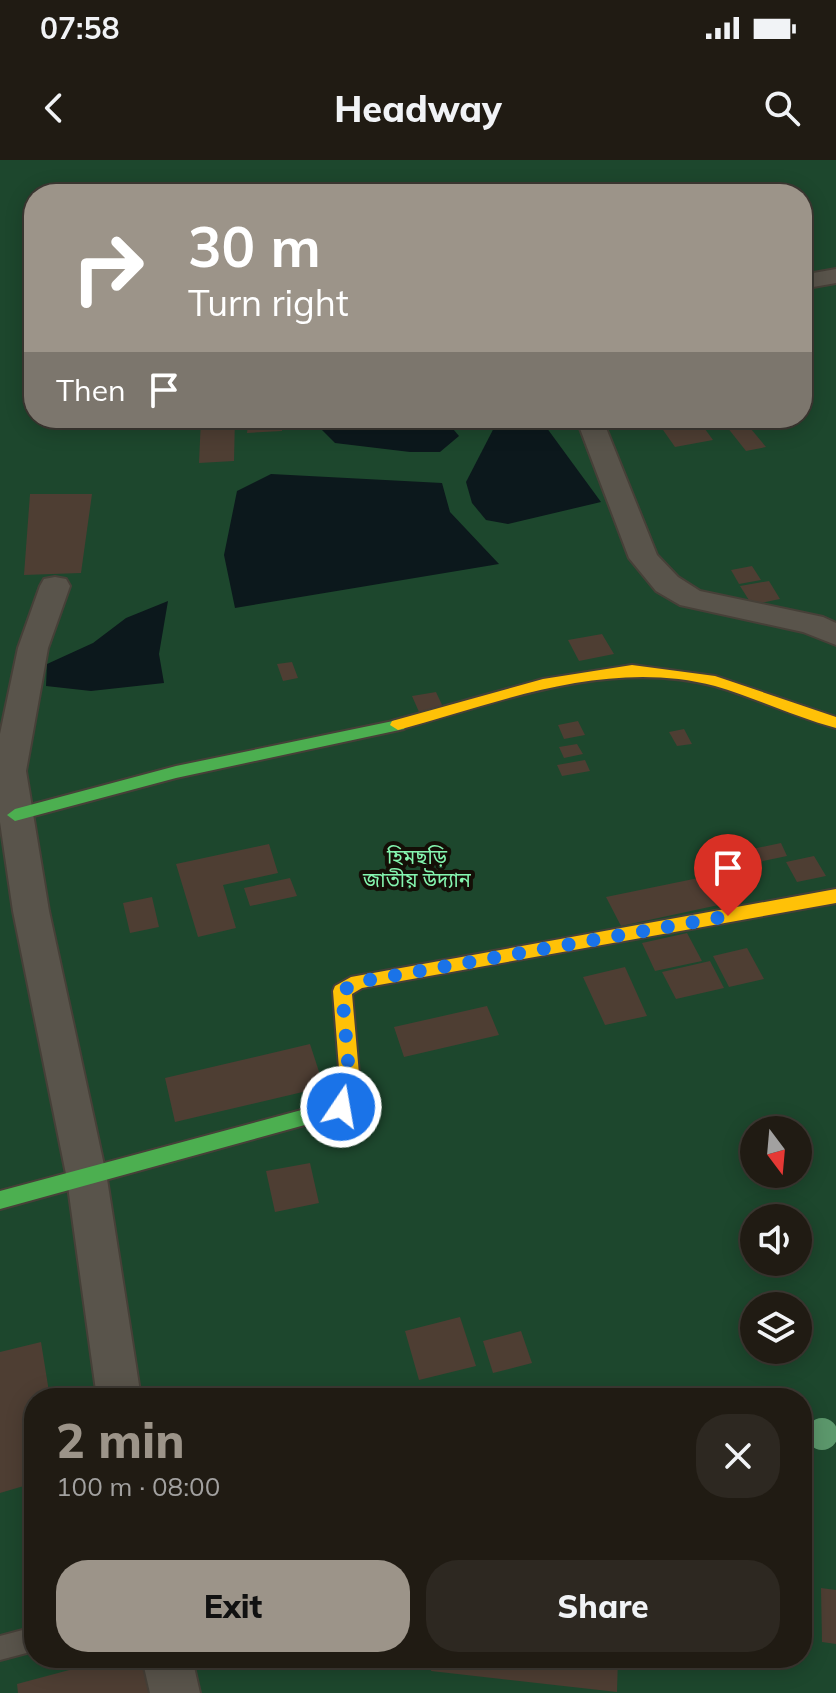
<!DOCTYPE html>
<html lang="en">
<head>
<meta charset="utf-8">
<style>
  body { margin:0; font-family:Mulish,"Noto Sans Bengali",sans-serif; background:#2d2821; color:#f1f3f6; height:100vh; display:flex; flex-direction:column; font-size:30px; white-space:nowrap }
  * { box-sizing:border-box; margin:0 }
  p { font-size:26px; color:#a2a1a0 }
  .icon { flex:none; width:44px; height:44px; fill:none; stroke:currentColor; stroke-width:2; stroke-linecap:round; stroke-linejoin:round }
  .map { position:relative; flex:1; overflow:hidden }
  .side { position:absolute; left:24px; top:1228px; width:788px; height:280px; display:flex; flex-direction:column; background:#201b13; border-radius:32px; box-shadow:0 4px 20px #0003,0 0 0 2px #3d3933 }
  .side>* { flex:none }
  .banner { position:absolute; left:24px; top:24px; width:788px; height:244px; border-radius:32px; box-shadow:0 4px 20px #0003,0 0 0 2px #3d3933; background:#9c9489; color:#fff; overflow:hidden }
  .needle { width:52px; rotate:164deg }
  .controls { position:absolute; left:740px; top:956px; display:grid; gap:16px }
  .controls a { display:grid; place-items:center; width:72px; height:72px; border-radius:50%; background:#201b13; box-shadow:0 4px 20px #0003,0 0 0 2px #3d3933; font-size:40px }
  .pin { position:absolute; display:grid; place-items:center; width:68px; height:68px; color:#fff; margin:-82px -34px; border-radius:50% 50% 50% 0; rotate:-45deg; box-shadow:0 0 8px #0007 }
  .pin .icon { rotate:45deg }
  .me { position:absolute; width:88px; margin:-44px; rotate:12deg; stroke-linejoin:round; filter:drop-shadow(0 0 6px #0008) }
  .turn { display:flex; align-items:center; gap:28px; height:168px; padding:0 32px; font-size:36px }
  .turn .icon { width:104px; height:104px; stroke-width:2.5 }
  .turn b { display:block; font-size:56px; line-height:68px }
  .then { display:flex; align-items:center; height:76px; padding:0 32px; background:#0003; gap:16px; font-size:30px }
  .round { display:grid; place-items:center; flex:none; width:84px; height:84px; border-radius:32px; background:#2d2821 }
  .summary { display:flex; align-items:center; justify-content:space-between; height:136px; padding:0 32px }
  h1 { font-size:48px; font-weight:800; line-height:60px; color:#9c9489 }
  .action { display:flex; gap:16px; margin-top:auto; padding:16px 32px }
  .action a { flex:1; height:92px; border-radius:32px; background:#9c9489; color:#111; font-size:32px; font-weight:800; line-height:92px; text-align:center }
  .action a+a { background:#2d2821; color:#f1f3f6 }
  .status { display:flex; justify-content:space-between; align-items:center; height:56px; padding:0 40px; background:#201b13; direction:ltr }
  .status svg { height:22px; fill:currentColor }
  header { display:flex; justify-content:space-between; align-items:center; height:104px; padding:0 32px; background:#201b13; font-size:36px; font-weight:800 }
  .map>svg:first-child { display:block }
  .green { fill:#1d472d; fill-rule:evenodd }
  .water { fill:#0c181c }
  .building { fill:#4e3e33 }
  .lines { fill:none; stroke-linecap:round; stroke-linejoin:round }
  .lane-casing { stroke:#464038; stroke-width:4 }
  .street-casing { stroke:#464038; stroke-width:4 }
  .fast-casing { stroke:#464038; stroke-width:4 }
  .slow-casing { stroke:#464038; stroke-width:4 }
  .lane { fill:#59544b; fill-rule:evenodd }
  .street { fill:#59544b; fill-rule:evenodd }
  .fast { fill:#4caf50; fill-rule:evenodd }
  .slow { fill:#ffc107; fill-rule:evenodd }
  .tree { fill:#5c986c }
  .route { stroke:#1a73e8; stroke-width:14; stroke-dasharray:0 25.2 }
  .labels { text-anchor:middle; stroke-width:8; stroke-linejoin:round; paint-order:stroke }
  .park-label { font-size:20px; fill:#85f6b0; stroke:#140f07 }
</style>
</head>
<body>
<div class="status"><b>07:58</b><svg viewBox="0 0 49 12"><path d="M0 12V9h3v3zM5 12V6h3v6zM10 12V3h3v9zM15 12V0h3v12zM26 1h20v11H26zM47 4h2v5h-2z"/></svg></div>
<header><svg class="icon" aria-label="back" viewBox="0 0 24 24"><path d="M15 5l-7 7 7 7"/></svg>Headway<svg class="icon" aria-label="search" viewBox="0 0 24 24"><circle cx="10" cy="10" r="6"/><path d="M15 15l6 6"/></svg></header>
<div class="map">
<svg width="836" height="1533" viewBox="0 0 836 1533">
  <rect width="100%" height="100%" fill="#2a2419"/>
  <path class="green" d="M0 0H836V1533H0ZM34 34H802V258H34ZM754 970H798V1014H754ZM754 1058H798V1102H754ZM754 1146H798V1190H754ZM34 1238H802V1498H34Z"/>
  <g class="water">
    <path d="M328 258H398L448 263 459 276 440 292H410L335 283 321 269Z"/>
    <path d="M498 260H541L601 342 508 364 486 360 472 343 466 322Z"/>
    <path d="M271 314 442 323 450 352 499 404 235 448 224 395 237 331Z"/>
    <path d="M168 441 159 494 164 523 91 531 46 526 47 504 93 483 126 458Z"/>
  </g>
  <g class="building">
    <path d="M201 258H235L234 301 199 303Z"/>
    <path d="M249 258H283L282 271 247 273Z"/>
    <path d="M666 258H697L713 280 675 287 656 260Z"/>
    <path d="M746 263 766 287 746 291 727 267Z"/>
    <path d="M30 334H92L81 413 24 415Z"/>
    <path d="M752 406 761 420 739 424 731 410Z"/>
    <path d="M769 421 780 439 752 445 740 426Z"/>
    <path d="M602 474 614 494 579 501 568 480Z"/>
    <path d="M292 502 298 518 283 521 277 504Z"/>
    <path d="M436 532 443 547 419 552 412 536Z"/>
    <path d="M578 561 585 575 564 579 558 565Z"/>
    <path d="M684 569 692 584 677 586 669 572Z"/>
    <path d="M577 584 583 594 564 598 559 587Z"/>
    <path d="M585 600 590 611 562 616 557 605Z"/>
    <path d="M781 683 787 696 754 703 747 690Z"/>
    <path d="M269 684 278 713 223 725 236 768 198 777 176 704Z"/>
    <path d="M814 696 826 716 797 722 786 702Z"/>
    <path d="M713 715 728 743 621 766 606 737Z"/>
    <path d="M290 718 297 736 250 746 244 728Z"/>
    <path d="M152 737 159 767 130 773 123 743Z"/>
    <path d="M687 773 702 801 655 811 642 783Z"/>
    <path d="M747 788 764 819 729 827 713 796Z"/>
    <path d="M710 801 724 828 676 839 662 812Z"/>
    <path d="M625 807 647 856 605 865 583 817Z"/>
    <path d="M487 846 499 875 404 897 394 867Z"/>
    <path d="M310 884 324 927 175 962 165 918Z"/>
    <path d="M310 1003 319 1043 275 1052 266 1011Z"/>
    <path d="M460 1157 476 1206 419 1220 405 1171Z"/>
    <path d="M521 1171 532 1203 493 1213 483 1181Z"/>
    <path d="M41 1182 50 1238H34V1323L0 1333V1192Z"/>
    <path d="M821 1428 836 1430V1484L822 1482Z"/>
    <path d="M114 1498H143L149 1533H18L17 1524Z"/>
    <path d="M433 1498H618L617 1532 431 1511Z"/>
  </g>
  <g class="lines">
    <defs>
      <path id="lane" d="M34 1467V1491L0 1500V1476Z"/>
      <g id="street">
        <path d="M836 109V123L802 129V115Z"/>
        <path d="M576 258H602L657 395 678 417 700 431 823 457 836 463V485L803 472 680 445 656 431 629 398Z"/>
        <path d="M55 417 66 419 70 426 48 488 26 611 49 751 107 1019 141 1238H97L67 1019 13 751 0 662V574L18 488 40 426 44 419Z"/>
        <path d="M142 1498H192L200 1533H150Z"/>
      </g>
      <g id="fast">
        <path d="M398 560 404 561 406 565 404 569 176 618 15 661 7 655 15 649 176 606Z"/>
        <path d="M345 935 352 937 355 943 348 953 341 955 0 1049V1031L335 941Z"/>
      </g>
      <g id="slow">
        <path d="M632 505 715 516 836 557V568C795 557 756 538 715 526 608 498 500 542 398 570L390 565 392 561 543 519Z"/>
        <path d="M836 729V743L362 828 352 834 361 937C356 947 349 953 338 949L335 943 341 934 333 831 335 826 351 817Z"/>
      </g>
    </defs>
    <use href="#lane" class="lane-casing"/>
    <use href="#street" class="street-casing"/>
    <use href="#fast" class="fast-casing"/>
    <use href="#slow" class="slow-casing"/>
    <use href="#lane" class="lane"/>
    <use href="#street" class="street"/>
    <use href="#fast" class="fast"/>
    <use href="#slow" class="slow"/>
  </g>
  <circle class="tree" cx="822" cy="1274" r="16"/>
  <g class="lines">
    <path class="route" d="M341 947 351 937 342 831 358 822 728 756"/>
  </g>
  <g class="labels">
    <g class="park-label">
      <text x="417" y="704">হিমছড়ি<tspan x="417" dy="23">জাতীয় উদ্যান</tspan></text>
    </g>
  </g>
</svg>
<div class="controls">
<a><svg class="needle" viewBox="-14 -14 28 28"><path d="M0-13l5 13h-10z" fill="#e53935"/><path d="M0 13l5-13h-10z" fill="#a2a1a0"/></svg></a>
<a><svg class="icon" aria-label="sound" viewBox="0 0 24 24"><path d="M4 9h4l5-4v14l-5-4H4zM17 9q2 3 0 6"/></svg></a>
<a><svg class="icon" aria-label="layers" viewBox="0 0 24 24"><path d="M12 4l9 5-9 5-9-5zM3 14l9 5 9-5"/></svg></a>
</div>
<div class="pin" style="left:728px;top:756px;background:#d93025"><svg class="icon" aria-label="arrive" viewBox="0 0 24 24"><path d="M6 21V4h12l-3 4 3 4H6"/></svg></div>
<svg class="me" style="left:341px;top:947px" viewBox="-20 -20 40 40"><circle r="17" fill="#1a73e8" stroke="#fff" stroke-width="3"/><path d="M0-11L8 9 0 5-8 9z" fill="#fff"/></svg>
<div class="banner">
<div class="turn"><svg class="icon" aria-label="right" viewBox="0 0 24 24"><path d="M7 20v-9h11M14 6l5 5-5 5"/></svg><div><b>30 m</b>Turn right</div></div>
<div class="then">Then<svg class="icon" aria-label="arrive" viewBox="0 0 24 24"><path d="M6 21V4h12l-3 4 3 4H6"/></svg></div>
</div>
<section class="side">
<div class="summary"><div><h1>2 min</h1><p>100 m · 08:00</p></div><a class="round"><svg class="icon" aria-label="close" viewBox="0 0 24 24"><path d="M6 6l12 12M18 6L6 18"/></svg></a></div>
<div class="action"><a>Exit</a><a>Share</a></div>
</section>
</div>
</body>
</html>
